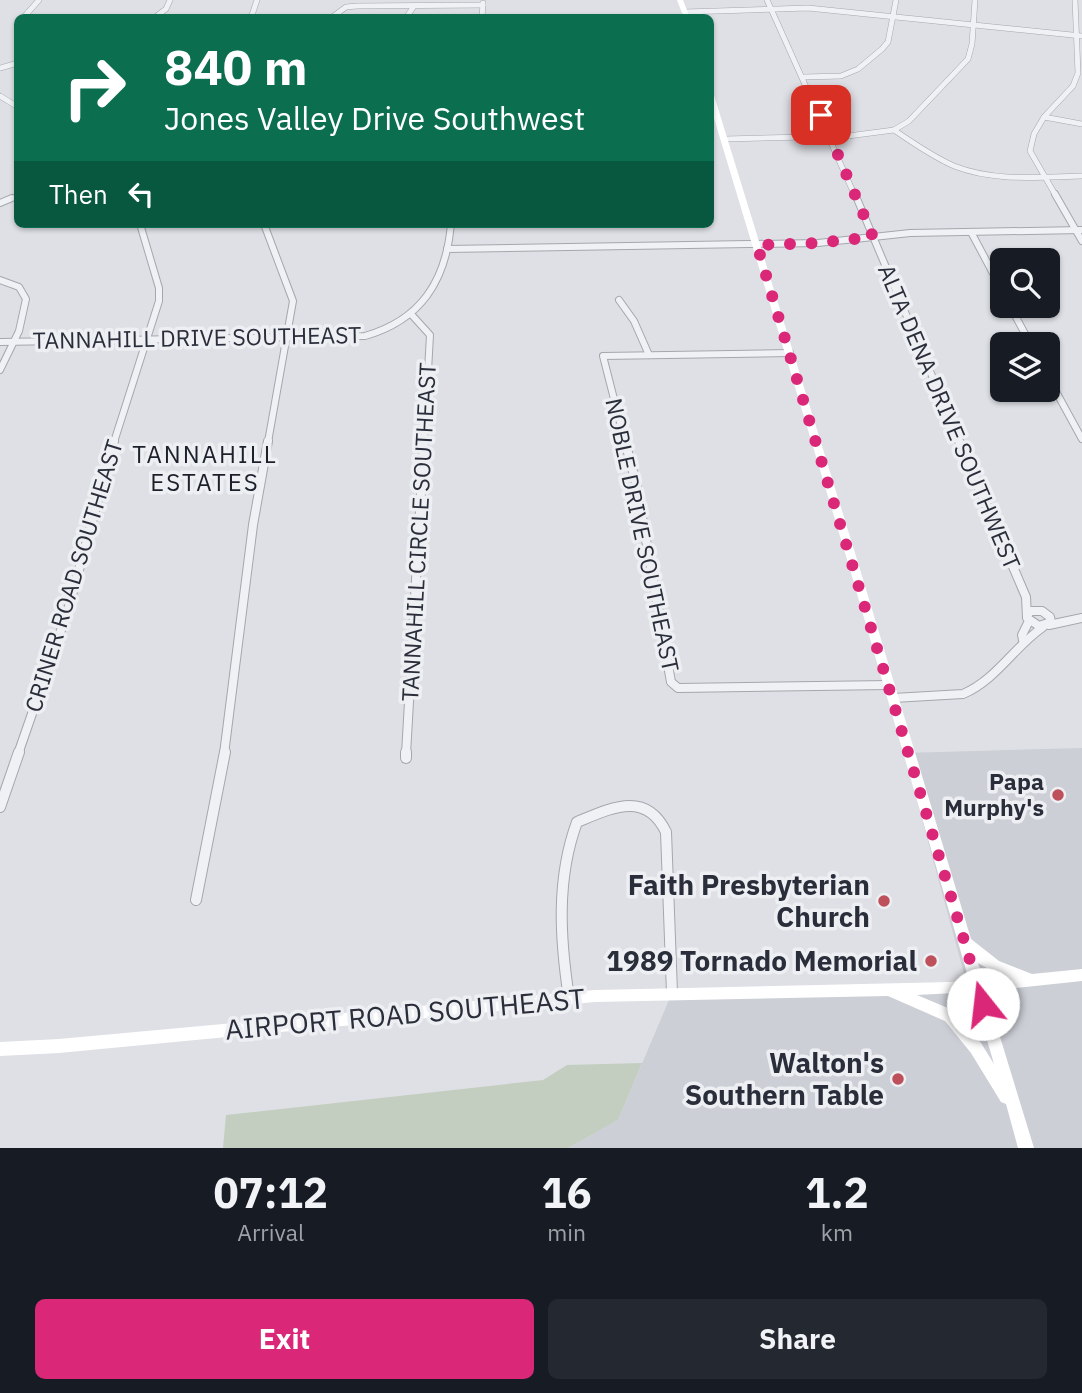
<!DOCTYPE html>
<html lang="en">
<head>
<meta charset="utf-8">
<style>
  body { margin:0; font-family:"IBM Plex Sans",sans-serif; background:#242831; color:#f1f3f6; height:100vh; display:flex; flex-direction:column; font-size:26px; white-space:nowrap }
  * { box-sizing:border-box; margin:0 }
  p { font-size:23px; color:#9ea1a6 }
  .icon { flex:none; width:38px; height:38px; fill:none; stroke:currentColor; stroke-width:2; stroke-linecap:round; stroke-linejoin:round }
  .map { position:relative; height:1148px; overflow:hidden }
  .details { display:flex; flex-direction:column; background:#171b24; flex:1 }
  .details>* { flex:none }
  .top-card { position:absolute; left:14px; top:14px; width:700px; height:214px; border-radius:10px; box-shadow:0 2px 5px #0004; background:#0b6e4f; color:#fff; overflow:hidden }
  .buttons { position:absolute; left:990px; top:248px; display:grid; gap:14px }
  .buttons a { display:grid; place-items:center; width:70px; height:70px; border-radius:10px; background:#171b24; box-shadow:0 2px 5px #0004; font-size:35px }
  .pin { position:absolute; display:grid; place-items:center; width:60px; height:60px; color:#fff; margin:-30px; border-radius:14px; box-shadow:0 4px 10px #0006 }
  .me { position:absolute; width:77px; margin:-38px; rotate:344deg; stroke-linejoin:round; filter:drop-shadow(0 0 5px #0008) }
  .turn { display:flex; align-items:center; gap:24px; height:147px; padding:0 35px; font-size:32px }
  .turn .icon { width:91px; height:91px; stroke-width:2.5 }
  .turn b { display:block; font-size:49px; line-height:60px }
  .then { display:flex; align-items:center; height:66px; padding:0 35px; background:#0003; gap:14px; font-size:26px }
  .eta { display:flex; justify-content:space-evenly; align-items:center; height:119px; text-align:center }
  .eta b { font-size:42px; font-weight:700; line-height:49px }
  .button { display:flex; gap:14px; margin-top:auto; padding:14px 35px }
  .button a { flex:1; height:80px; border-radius:10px; background:#db2777; color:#fff; font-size:28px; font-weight:700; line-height:80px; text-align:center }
  .button a+a { background:#242831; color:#f1f3f6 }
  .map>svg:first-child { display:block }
  .built { fill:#cccfd6 }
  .green { fill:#c3cec0 }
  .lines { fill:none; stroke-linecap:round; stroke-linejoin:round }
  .street-far3-casing { stroke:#a4a7ae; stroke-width:6 }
  .street-far2-casing { stroke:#a4a7ae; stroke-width:8 }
  .street-far1-casing { stroke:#a4a7ae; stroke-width:10 }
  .street-casing { stroke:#a4a7ae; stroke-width:12 }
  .street-far3 { stroke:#f0f1f4; stroke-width:5 }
  .street-far2 { stroke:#f0f1f4; stroke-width:6 }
  .street-far1 { stroke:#f0f1f4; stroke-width:8 }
  .street { stroke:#f0f1f4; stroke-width:10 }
  .secondary { fill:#fff; fill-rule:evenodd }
  .route { stroke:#db2777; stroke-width:12; stroke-dasharray:0 21.6 }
  .poi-dot { fill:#bd505b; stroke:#edeff3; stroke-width:2.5 }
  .labels { text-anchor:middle; stroke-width:7; stroke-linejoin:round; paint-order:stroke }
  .street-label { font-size:23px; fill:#292e3a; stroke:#edeff3 }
  .poi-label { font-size:23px; font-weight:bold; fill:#292e3a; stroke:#edeff3; text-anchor:end }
  .neighbourhood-label { font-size:24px; letter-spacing:2px; fill:#1b202b; stroke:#edeff3 }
  .near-poi-label { font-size:28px; font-weight:bold; fill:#292e3a; stroke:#edeff3; text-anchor:end }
  .near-street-label { font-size:28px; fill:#292e3a; stroke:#edeff3 }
</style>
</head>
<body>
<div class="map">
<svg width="1082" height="1148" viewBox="0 0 1082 1148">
  <rect width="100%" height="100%" fill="#dee0e5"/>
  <path class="built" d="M1082 748V1148H568L618 1120 672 993 969 992 904 753Z"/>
  <path class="green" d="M642 1063 618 1120 568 1148H223L226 1115 543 1080 567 1065Z"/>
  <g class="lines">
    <defs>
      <g id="street-far3">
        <path d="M767 0 855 196"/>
        <path d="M685 12 808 8 1082 36"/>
        <path d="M23 18 39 0"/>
        <path d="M154 18 166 9 170 0"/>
        <path d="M251 18 257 0"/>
        <path d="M331 18 346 7 357 6 483 5"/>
        <path d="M406 18 414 6"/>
        <path d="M482 18 483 3"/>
        <path d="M0 68 18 63"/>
        <path d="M804 77 841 76 858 69 882 49 888 42 896 0"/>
        <path d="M0 96 18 107"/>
        <path d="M1044 117 1082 124"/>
        <path d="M894 130C913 143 933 157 954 166 995 182 1039 177 1082 176"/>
        <path d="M725 139 848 136 894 130 909 121 968 59 972 44 975 0"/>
        <path d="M1056 196 1030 151 1034 134 1044 117 1073 86 1078 73 1075 0"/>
      </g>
      <g id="street-far2">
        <path d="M855 194 960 442"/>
        <path d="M1055 194 1082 241"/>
        <path d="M0 203 12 198"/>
        <path d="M264 224 293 301 268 442"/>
        <path d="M971 232 1003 292"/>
        <path d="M447 249 818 243 910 233 1082 230"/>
        <path d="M0 280 19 287 26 299 19 331 0 370"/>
        <path d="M619 300 634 321 649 355"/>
        <path d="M1010 306 1031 345"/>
        <path d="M411 314 430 335 424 442"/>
        <path d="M0 342 365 336C421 320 446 281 451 224"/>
        <path d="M1048 377 1082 439"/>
        <path d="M114 442 159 301V288L140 224"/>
        <path d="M625 442 603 356 790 353"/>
      </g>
      <g id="street-far1">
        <path d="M625 441 636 483 671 682 678 688 889 685"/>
        <path d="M959 441 1026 597 1027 618 1039 626 1051 622 1050 617 1042 611H1031L1027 615"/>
        <path d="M1049 625 1082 618"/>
        <path d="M1023 640 1022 635 1029 621"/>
        <path d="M893 698 963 694C996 680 1014 647 1043 627"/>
        <path d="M18 754 68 610 114 441"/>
        <path d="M224 754 253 525 268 441"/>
        <path d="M406 754 424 441"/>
      </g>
      <g id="street">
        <path d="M406 758V752"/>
        <path d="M0 807 19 752"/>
        <path d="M196 900 225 752"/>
        <path d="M569 998C560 939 556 879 577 822 611 808 646 790 666 832L672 993"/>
      </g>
    </defs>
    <use href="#street-far3" class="street-far3-casing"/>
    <use href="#street-far2" class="street-far2-casing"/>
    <use href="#street-far1" class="street-far1-casing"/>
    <use href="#street" class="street-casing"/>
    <use href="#street-far3" class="street-far3"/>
    <use href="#street-far2" class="street-far2"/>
    <use href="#street-far1" class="street-far1"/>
    <use href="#street" class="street"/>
    <g class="secondary">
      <path d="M677 0H683L690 18H684Z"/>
      <path d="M710 90 713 92 859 566 971 939 999 961 1032 974 1082 969V981L986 991 1034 1148H1018L1006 1104 1001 1102 971 1053 945 1021 888 996 595 1002 59 1053 0 1056V1042L59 1039 595 990 951 982 969 980 849 566 710 105ZM978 963 1002 977 983 978ZM973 992 994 1064 981 1043 955 1011 917 995Z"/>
    </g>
  </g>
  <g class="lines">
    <path class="route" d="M821 115 873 237 818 243 757 245 983 1004"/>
  </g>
  <g class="poi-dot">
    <circle cx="1058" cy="795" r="7"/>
    <circle cx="884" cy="901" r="7"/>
    <circle cx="931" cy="961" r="7"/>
    <circle cx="898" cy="1079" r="7"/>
  </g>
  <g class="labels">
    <g class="street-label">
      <text transform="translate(197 338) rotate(-1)" y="8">TANNAHILL DRIVE SOUTHEAST</text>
      <text transform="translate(949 417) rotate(67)" y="8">ALTA DENA DRIVE SOUTHWEST</text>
      <text transform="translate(419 532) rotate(-87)" y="8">TANNAHILL CIRCLE SOUTHEAST</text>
      <text transform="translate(642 535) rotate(78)" y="8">NOBLE DRIVE SOUTHEAST</text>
      <text transform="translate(74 576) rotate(-73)" y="8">CRINER ROAD SOUTHEAST</text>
    </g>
    <g class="poi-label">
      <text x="1044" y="790">Papa<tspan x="1044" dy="26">Murphy's</tspan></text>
    </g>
    <g class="neighbourhood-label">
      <text x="205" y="463">TANNAHILL<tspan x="205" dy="28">ESTATES</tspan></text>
    </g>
    <g class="near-poi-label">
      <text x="870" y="895">Faith Presbyterian<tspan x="870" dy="32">Church</tspan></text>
      <text x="917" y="971">1989 Tornado Memorial</text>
      <text x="884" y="1073">Walton's<tspan x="884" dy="32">Southern Table</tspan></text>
    </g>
    <g class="near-street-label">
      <text transform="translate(405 1014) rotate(-5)" y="10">AIRPORT ROAD SOUTHEAST</text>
    </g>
  </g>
</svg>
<div class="buttons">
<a><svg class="icon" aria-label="search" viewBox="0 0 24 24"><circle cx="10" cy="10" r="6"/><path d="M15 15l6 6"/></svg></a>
<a><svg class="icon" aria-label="layers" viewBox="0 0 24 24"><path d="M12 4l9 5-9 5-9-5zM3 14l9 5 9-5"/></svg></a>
</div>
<div class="pin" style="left:821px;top:115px;background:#d93025"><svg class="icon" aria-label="arrive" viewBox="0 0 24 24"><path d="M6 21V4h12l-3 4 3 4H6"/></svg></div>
<svg class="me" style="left:983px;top:1004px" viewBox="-20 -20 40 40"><circle r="19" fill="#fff"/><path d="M0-13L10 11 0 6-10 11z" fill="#db2777"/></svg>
<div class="top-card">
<div class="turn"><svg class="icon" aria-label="right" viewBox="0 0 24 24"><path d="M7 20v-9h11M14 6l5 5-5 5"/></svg><div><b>840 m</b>Jones Valley Drive Southwest</div></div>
<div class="then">Then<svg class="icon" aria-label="left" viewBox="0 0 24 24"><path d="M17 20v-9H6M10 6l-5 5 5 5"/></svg></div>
</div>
</div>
<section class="details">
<div class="eta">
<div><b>07:12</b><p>Arrival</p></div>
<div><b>16</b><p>min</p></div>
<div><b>1.2</b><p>km</p></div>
</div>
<div class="button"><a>Exit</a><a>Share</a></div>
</section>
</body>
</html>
